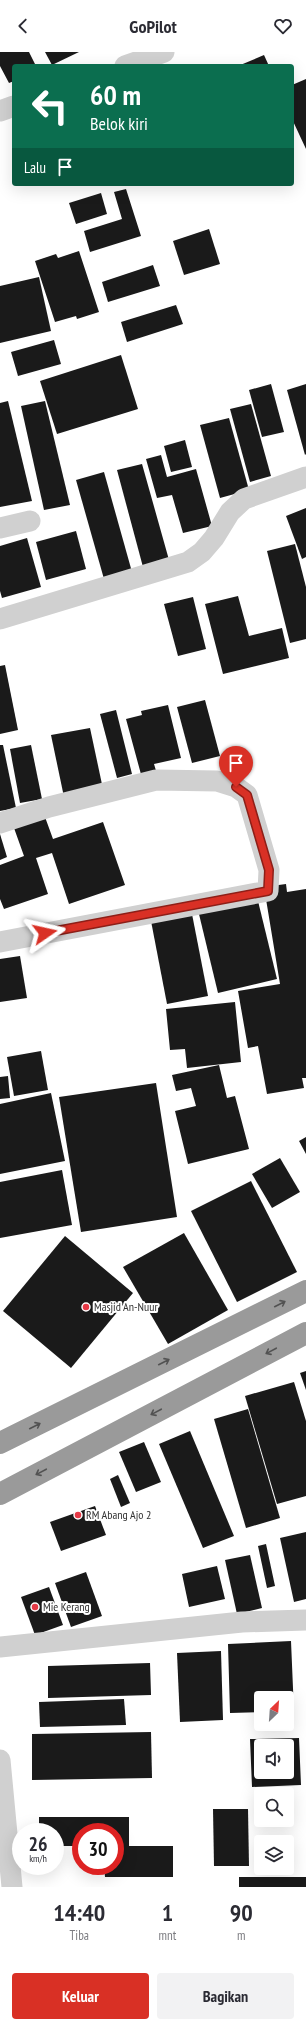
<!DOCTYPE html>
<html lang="id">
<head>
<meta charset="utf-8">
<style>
  body { margin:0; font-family:"PT Sans Narrow",sans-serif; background:#f2f2f3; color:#2b2b33; height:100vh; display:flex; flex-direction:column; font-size:15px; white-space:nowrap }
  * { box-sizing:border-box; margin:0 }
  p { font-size:13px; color:#7c7c81 }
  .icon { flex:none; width:22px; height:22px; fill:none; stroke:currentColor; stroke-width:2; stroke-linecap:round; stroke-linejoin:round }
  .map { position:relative; height:1835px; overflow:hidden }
  .side { display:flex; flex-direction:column; background:#fff; flex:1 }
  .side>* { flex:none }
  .banner { position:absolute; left:12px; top:12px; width:282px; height:122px; border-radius:4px; box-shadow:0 4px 16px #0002; background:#0b6e4f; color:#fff; overflow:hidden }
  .needle { width:26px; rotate:25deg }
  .fabs { position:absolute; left:254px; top:1639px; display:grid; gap:8px }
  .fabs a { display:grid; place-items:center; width:40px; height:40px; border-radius:4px; background:#fff; box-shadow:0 4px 16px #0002; font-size:20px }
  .speed { position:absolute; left:12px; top:1771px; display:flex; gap:8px; font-size:20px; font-weight:700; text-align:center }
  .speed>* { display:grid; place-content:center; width:52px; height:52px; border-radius:50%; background:#fff; box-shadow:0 4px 16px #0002; line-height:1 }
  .speed small { font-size:10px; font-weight:400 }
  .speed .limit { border:6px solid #d22; background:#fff; color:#111 }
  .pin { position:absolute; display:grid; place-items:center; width:34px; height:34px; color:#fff; margin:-41px -17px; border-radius:50% 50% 50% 0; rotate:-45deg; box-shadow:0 0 4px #0007 }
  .pin .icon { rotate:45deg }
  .me { position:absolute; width:44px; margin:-22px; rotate:79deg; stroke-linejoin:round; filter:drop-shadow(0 0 3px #0008) }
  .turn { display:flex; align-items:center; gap:14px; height:84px; padding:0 12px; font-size:18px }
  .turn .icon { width:52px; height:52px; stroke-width:2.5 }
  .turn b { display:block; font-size:28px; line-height:34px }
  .then { display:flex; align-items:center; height:38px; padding:0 12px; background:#0003; gap:8px; font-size:15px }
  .eta { display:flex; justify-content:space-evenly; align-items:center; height:68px; text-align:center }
  .eta b { font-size:24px; font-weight:600; line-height:28px }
  .action { display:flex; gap:8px; margin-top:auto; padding:8px 12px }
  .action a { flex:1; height:46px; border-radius:4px; background:#d93025; color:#fff; font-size:16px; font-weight:600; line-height:46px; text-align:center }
  .action a+a { background:#f2f2f3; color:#2b2b33 }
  header { display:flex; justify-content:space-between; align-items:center; height:52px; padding:0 12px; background:#fff; font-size:18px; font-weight:600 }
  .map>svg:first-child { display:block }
  .building { fill:#1a1a1a; fill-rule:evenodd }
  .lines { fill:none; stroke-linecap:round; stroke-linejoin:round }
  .street { stroke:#d0d0d0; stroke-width:21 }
  .highway { stroke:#9a9a9a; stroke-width:22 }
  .oneway { stroke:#525252 }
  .route-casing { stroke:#8d1f18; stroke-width:10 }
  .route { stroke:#d93025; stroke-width:7 }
  .poi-dot { fill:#e63946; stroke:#fff; stroke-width:1.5 }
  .labels { text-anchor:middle; stroke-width:4; stroke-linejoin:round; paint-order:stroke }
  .poi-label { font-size:12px; fill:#333; stroke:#fff; text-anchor:start }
</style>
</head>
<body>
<header><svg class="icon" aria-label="back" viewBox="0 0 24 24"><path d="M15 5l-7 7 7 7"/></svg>GoPilot<svg class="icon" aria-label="heart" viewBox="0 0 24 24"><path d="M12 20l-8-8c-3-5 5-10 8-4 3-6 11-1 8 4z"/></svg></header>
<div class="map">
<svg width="306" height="1835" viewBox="0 0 306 1835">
  <rect width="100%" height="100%" fill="#fff"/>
  <g class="building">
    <path d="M0 0H29L36 14H14V29L9 31 0 14Z"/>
    <path d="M45 0H79L52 13Z"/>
    <path d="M264 3 269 14H238Z"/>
    <path d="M306 27V97L292 67V33Z"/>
    <path d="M126 137 141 184 90 200 84 179 122 167 114 140Z"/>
    <path d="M101 141 107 162 76 172 69 151Z"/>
    <path d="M209 177 220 212 184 223 173 189Z"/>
    <path d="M79 199 99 260 77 267 76 264 55 270 35 209 56 202 58 206Z"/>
    <path d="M153 213 160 234 108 250 102 230Z"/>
    <path d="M39 225 51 279 0 291V234Z"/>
    <path d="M176 253 183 272 127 290 121 270Z"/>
    <path d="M54 288 61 312 18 324 11 300Z"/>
    <path d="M121 303 138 357 57 382 40 329Z"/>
    <path d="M271 332 284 380 262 385 249 338Z"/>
    <path d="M306 332V402L305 403 287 338Z"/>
    <path d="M8 349 32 449 0 455V351Z"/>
    <path d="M45 349 70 453 44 458 21 354Z"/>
    <path d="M251 352 271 424 250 430 230 357Z"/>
    <path d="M229 366 249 438 220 446 200 373Z"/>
    <path d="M185 388 192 415 171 420 164 394Z"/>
    <path d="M161 403 167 425 196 417 212 474 183 481 172 443 157 446 146 407Z"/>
    <path d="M142 412 169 508 143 515 117 418Z"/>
    <path d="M104 420 132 520 104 527 76 428Z"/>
    <path d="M306 456V505L302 507 286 464Z"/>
    <path d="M76 479 86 517 46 528 36 490Z"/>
    <path d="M27 486 41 535 2 546 0 539V494Z"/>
    <path d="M295 492 306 535V587L290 591 267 499Z"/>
    <path d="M238 544 249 584 282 576 289 606 223 622 205 552Z"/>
    <path d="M193 545 206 597 178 604 164 552Z"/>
    <path d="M5 613 18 678 0 682V614Z"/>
    <path d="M205 648 220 704 192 711 177 655Z"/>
    <path d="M168 653 181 706 154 712 157 722 142 726 126 667 142 663 141 659Z"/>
    <path d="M116 658 132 722 117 726 100 662Z"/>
    <path d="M90 676 103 737 64 745 51 683Z"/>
    <path d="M0 693H3L16 756 0 759Z"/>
    <path d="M31 693 42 747 20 751 10 697Z"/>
    <path d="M45 765 53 787 103 770 125 833 69 852 52 801 36 806 48 842 4 857 0 847V813L24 804 14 776Z"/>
    <path d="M0 782 7 805 0 808Z"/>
    <path d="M286 832 287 840 306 837V1026H302L304 1036 267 1042 258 994 248 996 238 939 280 932 264 835Z"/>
    <path d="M258 849 277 927 218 941 198 858Z"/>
    <path d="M192 862 208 944 167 952 151 869Z"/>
    <path d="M20 904 27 946 0 950V907Z"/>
    <path d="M235 950 241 1010 187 1016 185 997 170 998 166 957Z"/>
    <path d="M41 999 48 1038 14 1044 7 1005Z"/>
    <path d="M219 1013 227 1046 235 1044 249 1097 188 1112 175 1059 196 1054 191 1036 176 1039 172 1023Z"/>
    <path d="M8 1024 10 1046 0 1047V1025Z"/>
    <path d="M156 1031 177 1165 81 1180 59 1045Z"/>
    <path d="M51 1041 65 1109 0 1122V1052Z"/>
    <path d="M306 1085V1102L299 1089Z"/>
    <path d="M280 1106 300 1140 272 1156 252 1122Z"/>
    <path d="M62 1118 72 1173 0 1186V1130Z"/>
    <path d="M251 1129 297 1220 237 1250 191 1159Z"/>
    <path d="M184 1181 228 1258 168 1292 123 1215Z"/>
    <path d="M65 1184 133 1241 71 1316 3 1259Z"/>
    <path d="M306 1319V1338L300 1321Z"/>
    <path d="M294 1330 306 1369V1444L277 1452 245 1344Z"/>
    <path d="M248 1357 280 1466 246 1476 214 1367Z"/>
    <path d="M190 1379 234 1484 203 1496 159 1392Z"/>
    <path d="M144 1390 161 1430 136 1440 119 1400Z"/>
    <path d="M118 1423 130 1451 121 1455 110 1427Z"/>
    <path d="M95 1454 106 1483 61 1499 50 1470Z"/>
    <path d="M306 1480V1547L294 1550 280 1486Z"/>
    <path d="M266 1492 275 1534 267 1536 258 1494Z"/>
    <path d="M250 1503 262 1556 237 1562 225 1508Z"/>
    <path d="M217 1514 225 1547 189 1555 182 1522Z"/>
    <path d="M86 1520 102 1564 71 1575 55 1531Z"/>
    <path d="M49 1535 63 1573 35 1583 21 1545Z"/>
    <path d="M291 1589 294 1660H287V1646H261V1660L230 1661 228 1592Z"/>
    <path d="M221 1599 223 1668 180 1670 177 1601Z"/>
    <path d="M150 1611 151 1643 48 1646V1614Z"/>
    <path d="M124 1647 126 1673 40 1675 39 1650Z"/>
    <path d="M151 1680 152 1726 32 1728V1682Z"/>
    <path d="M299 1686 301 1733 252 1735 250 1687ZM261 1694H287V1720H261Z"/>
    <path d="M213 1757H248L249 1814H214Z"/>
    <path d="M39 1765H129V1794H173V1825H105L104 1814H115V1780H81V1794H55V1780H39Z"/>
    <rect x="239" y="1825" width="67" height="10"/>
  </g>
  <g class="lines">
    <g class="street">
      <path d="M125 14 164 0"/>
      <path d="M0 59 14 54"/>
      <path d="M0 476 30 469"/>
      <path d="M0 567 188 510 202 500 214 486 230 460 244 447 306 425"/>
      <path d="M0 771 49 755 156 728 217 729 236 735 247 743 269 818 268 839 0 890"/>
      <path d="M0 1595 242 1570 306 1568"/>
      <path d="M0 1708 12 1835"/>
    </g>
    <g class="highway">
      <path d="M0 1391 306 1239"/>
      <path d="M0 1442 306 1281"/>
    </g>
  </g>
  <defs><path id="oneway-shaft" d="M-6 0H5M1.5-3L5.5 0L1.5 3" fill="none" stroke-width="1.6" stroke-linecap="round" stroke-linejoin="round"/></defs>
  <g class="oneway">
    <use href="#oneway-shaft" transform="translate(280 1252) rotate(-27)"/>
    <use href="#oneway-shaft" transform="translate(271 1299) rotate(152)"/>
    <use href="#oneway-shaft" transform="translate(164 1310) rotate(-27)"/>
    <use href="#oneway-shaft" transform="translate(156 1360) rotate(152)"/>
    <use href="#oneway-shaft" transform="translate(35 1374) rotate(-27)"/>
    <use href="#oneway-shaft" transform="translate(41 1420) rotate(152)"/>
  </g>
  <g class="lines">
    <defs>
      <path id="route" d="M45 881 268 839 269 818 247 743 236 735"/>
    </defs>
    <use href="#route" class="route-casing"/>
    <use href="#route" class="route"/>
  </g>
  <g class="poi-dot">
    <circle cx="86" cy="1255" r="4"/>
    <circle cx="78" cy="1463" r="4"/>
    <circle cx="35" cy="1555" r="4"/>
  </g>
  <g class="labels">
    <g class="poi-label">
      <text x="94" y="1259">Masjid An-Nuur</text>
      <text x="86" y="1467">RM Abang Ajo 2</text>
      <text x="43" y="1559">Mie Kerang</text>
    </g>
  </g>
</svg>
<div class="fabs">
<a><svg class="needle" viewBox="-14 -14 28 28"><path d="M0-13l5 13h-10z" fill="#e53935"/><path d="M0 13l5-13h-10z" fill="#7c7c81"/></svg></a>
<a><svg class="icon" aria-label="sound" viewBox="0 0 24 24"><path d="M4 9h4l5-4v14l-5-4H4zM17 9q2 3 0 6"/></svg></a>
<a><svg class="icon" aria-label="search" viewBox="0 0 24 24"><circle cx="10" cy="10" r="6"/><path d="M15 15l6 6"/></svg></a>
<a><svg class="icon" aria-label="layers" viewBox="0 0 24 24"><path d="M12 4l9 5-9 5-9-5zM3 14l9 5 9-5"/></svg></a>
</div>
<div class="speed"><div>26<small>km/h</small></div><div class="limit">30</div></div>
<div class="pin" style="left:236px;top:735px;background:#d93025"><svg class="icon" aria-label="arrive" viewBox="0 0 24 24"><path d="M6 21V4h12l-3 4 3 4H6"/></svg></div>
<svg class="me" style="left:45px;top:881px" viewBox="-20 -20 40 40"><path d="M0-17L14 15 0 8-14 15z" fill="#d93025" stroke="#fff" stroke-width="4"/></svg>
<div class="banner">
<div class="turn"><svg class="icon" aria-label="left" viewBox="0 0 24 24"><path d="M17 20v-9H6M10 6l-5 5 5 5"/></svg><div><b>60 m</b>Belok kiri</div></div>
<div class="then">Lalu<svg class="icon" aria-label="arrive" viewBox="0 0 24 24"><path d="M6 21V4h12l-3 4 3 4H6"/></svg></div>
</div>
</div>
<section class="side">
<div class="eta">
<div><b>14:40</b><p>Tiba</p></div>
<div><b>1</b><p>mnt</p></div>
<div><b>90</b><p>m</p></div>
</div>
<div class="action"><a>Keluar</a><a>Bagikan</a></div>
</section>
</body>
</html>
